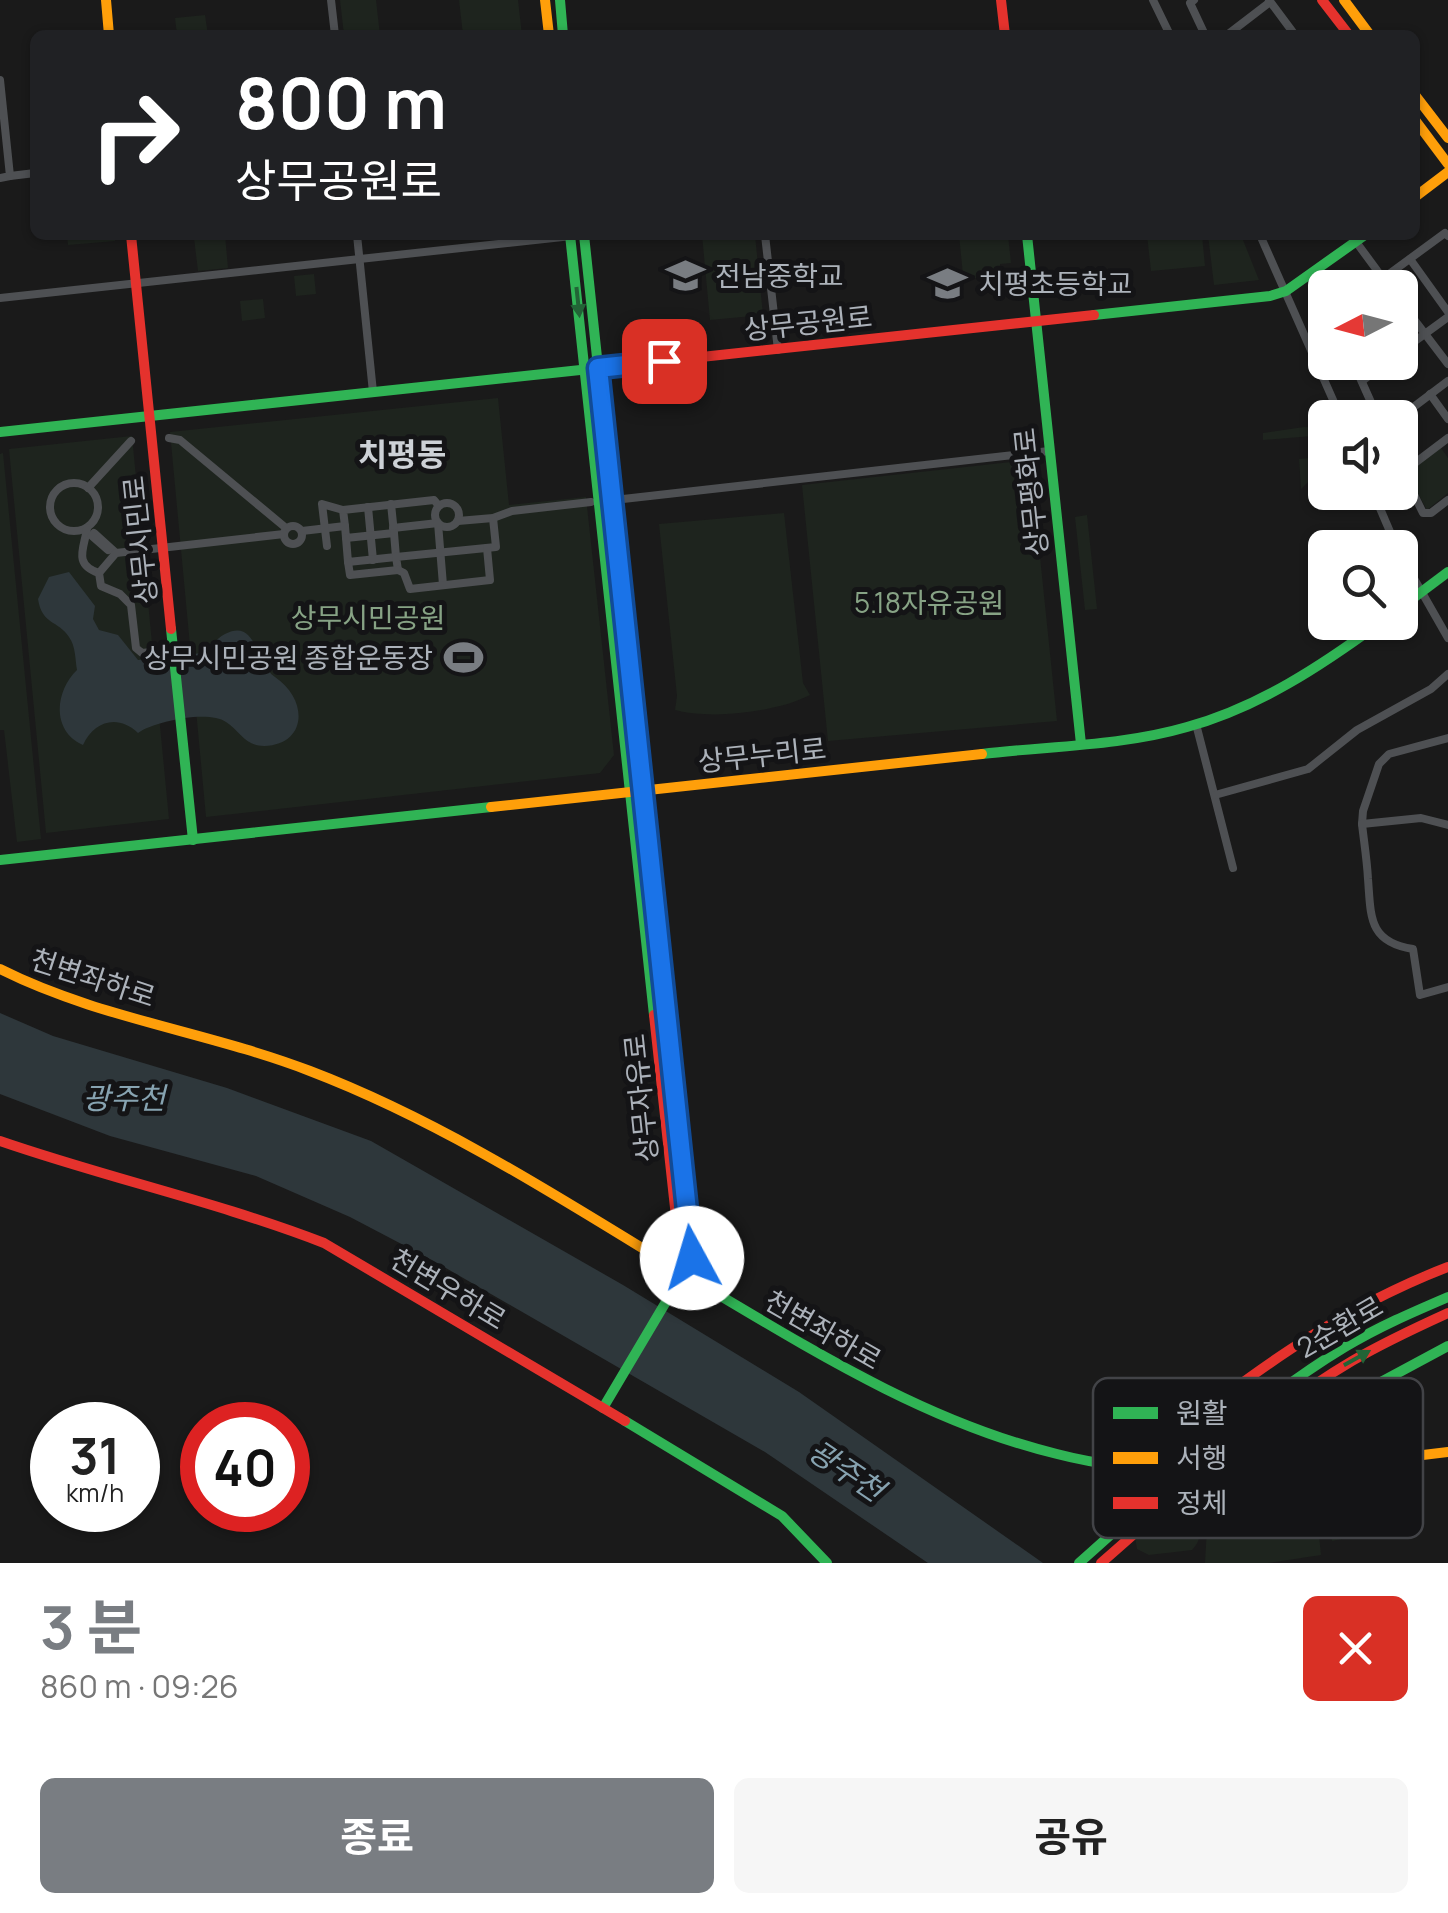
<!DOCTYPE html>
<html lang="ko">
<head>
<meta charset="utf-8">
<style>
  body { margin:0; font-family:Manrope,"Noto Sans KR",sans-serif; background:#f6f6f6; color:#222; height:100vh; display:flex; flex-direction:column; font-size:38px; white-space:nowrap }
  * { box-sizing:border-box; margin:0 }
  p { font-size:32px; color:#767676 }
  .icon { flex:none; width:55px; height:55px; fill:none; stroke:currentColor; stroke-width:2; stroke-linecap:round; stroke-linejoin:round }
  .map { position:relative; height:1563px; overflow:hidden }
  .panel { display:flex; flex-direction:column; background:#fff; flex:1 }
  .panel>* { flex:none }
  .hud { position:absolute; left:30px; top:30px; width:1390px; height:210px; border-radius:15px; box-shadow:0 2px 8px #0004; background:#202124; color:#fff; overflow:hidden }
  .needle { width:65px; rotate:264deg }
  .fabs { position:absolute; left:1308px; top:270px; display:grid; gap:20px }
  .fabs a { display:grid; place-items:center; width:110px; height:110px; border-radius:15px; background:#fff; box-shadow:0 2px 8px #0004; font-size:50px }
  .speed { position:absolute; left:30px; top:1402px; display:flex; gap:20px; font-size:50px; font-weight:700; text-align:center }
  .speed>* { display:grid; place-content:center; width:130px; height:130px; border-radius:50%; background:#fff; box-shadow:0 2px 8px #0004; line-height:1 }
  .speed small { font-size:25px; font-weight:400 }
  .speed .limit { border:15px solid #d22; background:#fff; color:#111 }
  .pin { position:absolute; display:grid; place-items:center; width:85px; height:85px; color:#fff; margin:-42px; border-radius:20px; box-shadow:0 5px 15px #0006 }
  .me { position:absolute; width:110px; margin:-55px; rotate:354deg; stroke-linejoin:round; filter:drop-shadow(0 0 8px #0008) }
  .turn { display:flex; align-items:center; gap:35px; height:210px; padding:0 40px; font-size:45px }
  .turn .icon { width:130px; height:130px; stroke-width:2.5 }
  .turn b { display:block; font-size:70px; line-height:85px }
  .round { display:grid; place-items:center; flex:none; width:105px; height:105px; border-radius:15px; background:#f6f6f6 }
  .headline { display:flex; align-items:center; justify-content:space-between; height:170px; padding:0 40px }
  h1 { font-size:60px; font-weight:700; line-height:75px; color:#797d82 }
  .primary-button { display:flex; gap:20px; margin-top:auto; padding:20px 40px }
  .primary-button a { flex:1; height:115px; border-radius:15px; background:#797d82; color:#fff; font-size:40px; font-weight:700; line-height:115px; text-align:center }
  .primary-button a+a { background:#f6f6f6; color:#222 }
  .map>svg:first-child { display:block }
  .green { fill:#1e241e }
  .water { fill:#2e373b }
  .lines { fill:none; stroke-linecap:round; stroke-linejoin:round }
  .street { stroke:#4e5053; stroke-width:8 }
  .fast { stroke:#30b455; stroke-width:10 }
  .slow { stroke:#ff9f0a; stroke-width:10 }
  .jam { stroke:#e5322d; stroke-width:10 }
  .oneway { fill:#226436 }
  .route-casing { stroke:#114b97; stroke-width:25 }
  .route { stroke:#1a73e8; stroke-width:18 }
  .labels { text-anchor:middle; stroke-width:10; stroke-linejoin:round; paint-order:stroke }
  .poi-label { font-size:28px; fill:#acb2ba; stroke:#141416; text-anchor:start }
  .street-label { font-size:28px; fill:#acb2ba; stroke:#141416 }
  .park-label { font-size:28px; fill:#87a385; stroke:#141416 }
  .water-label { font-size:30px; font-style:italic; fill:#87a3b1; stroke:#141416 }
  .quarter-label { font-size:32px; font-weight:bold; fill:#cdd1d6; stroke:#141416 }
  .key { fill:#141416; stroke:#424347; stroke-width:2.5 }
  .key-label { font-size:28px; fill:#acb2ba }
</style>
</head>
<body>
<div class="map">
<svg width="1448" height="1563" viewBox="0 0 1448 1563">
  <rect width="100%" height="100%" fill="#1a1a1a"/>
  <g class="green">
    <path d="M340 0H376L380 35H344Z"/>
    <path d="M459 0H518L522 35H463Z"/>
    <path d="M205 15 208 35H177L175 18Z"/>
    <path d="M67 235H114L115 241 68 245Z"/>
    <path d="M225 235 228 268 198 271 194 238Z"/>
    <path d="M702 235H755L763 315 710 320Z"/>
    <path d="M959 235H1008L1011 263 1000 264 1001 275 968 279 963 275Z"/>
    <path d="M1147 235H1202L1205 266 1151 271Z"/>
    <path d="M1208 235H1241L1259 280 1214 285Z"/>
    <path d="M314 274 316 294 296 296 294 276Z"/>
    <path d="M263 299 265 318 242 321 240 301Z"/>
    <path d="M498 398 509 505 586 497 614 755 600 773 206 817 170 432Z"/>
    <path d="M1304 427 1325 428V435L1263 440V433Z"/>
    <path d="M132 436 169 819 46 833 9 449Z"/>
    <path d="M1441 448 1448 458V493L1427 510 1409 477V472Z"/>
    <path d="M3 453 41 839 17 842 4 730H0V454Z"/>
    <path d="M1325 457V465L1301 489 1299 459Z"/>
    <path d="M1030 460 1057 721 828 741 802 485Z"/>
    <path d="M784 513 803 683 810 695C777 712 712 720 675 710L677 696 659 524Z"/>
    <path d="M1087 515 1097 609 1085 610 1075 517Z"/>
    <path d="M1316 1505 1321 1555 1268 1563H1205L1208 1510Z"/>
    <path d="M1367 1513 1371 1533 1332 1541 1328 1521Z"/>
    <path d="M1184 1516 1196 1522C1201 1534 1201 1540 1192 1550L1149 1555 1137 1549 1135 1537 1141 1530Z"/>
  </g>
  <g class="water">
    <path d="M69 572 95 606 93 619 99 630 118 635 138 660 202 653C211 648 215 639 225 634 257 617 256 665 275 677 309 700 307 745 264 746 245 746 240 731 226 722 209 710 155 721 138 733 118 714 94 721 83 745 51 731 55 691 77 670 75 659 76 647 69 637 58 620 42 625 38 599L49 577Z"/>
    <path d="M0 1013 53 1036 227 1088 371 1141 623 1285 799 1392 1043 1563H928L765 1452 432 1260 350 1217 256 1176 110 1136 0 1094Z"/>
  </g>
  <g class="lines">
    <g class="street">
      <path d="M331 0 335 35"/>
      <path d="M1153 0 1170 35"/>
      <path d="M1194 0 1190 3 1205 35"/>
      <path d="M1269 0 1295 35"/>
      <path d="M1227 35 1270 2"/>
      <path d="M0 80 10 176 0 178"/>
      <path d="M10 176 35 173"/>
      <path d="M357 235 373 392"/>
      <path d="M765 235 778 350"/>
      <path d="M1260 235 1341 418"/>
      <path d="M1351 235 1390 288"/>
      <path d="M1410 259 1448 312"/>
      <path d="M1370 288 1445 233 1448 236"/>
      <path d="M0 298 581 235"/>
      <path d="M1400 301 1448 364"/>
      <path d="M1400 352 1448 317"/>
      <path d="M1353 362 1378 418"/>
      <path d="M1362 381 1387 362"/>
      <path d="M1430 394 1448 419"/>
      <path d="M1399 418 1448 381"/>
      <path d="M169 438 180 440 286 528"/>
      <path d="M1400 466 1423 513H1431L1448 500"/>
      <path d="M1403 472 1448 438"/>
      <circle cx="74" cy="507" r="24"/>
      <path d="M88 488 131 441"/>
      <path d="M1373 492 1397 548"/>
      <path d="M623 499 1049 451"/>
      <circle cx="447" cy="515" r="12"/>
      <path d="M368 507 373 560"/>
      <path d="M458 521 493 518 512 511 591 502"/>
      <circle cx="293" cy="535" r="9"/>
      <path d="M345 526 343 510 434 500 439 506"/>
      <path d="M87 528C85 547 72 564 99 573L101 586 120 594 131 605 136 648 142 653 151 652"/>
      <path d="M393 528 438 523 443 585"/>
      <path d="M302 531 345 526 346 538 394 533 391 504"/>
      <path d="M346 538 348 562 396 557 394 533"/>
      <path d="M327 546 322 504 343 510"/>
      <path d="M108 550 92 536 94 533 116 553"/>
      <path d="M1400 554 1448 638"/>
      <path d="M348 562 350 575 398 570 396 557 496 547 493 518"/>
      <path d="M398 570 404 573 410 589 490 580 487 548"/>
      <path d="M99 573 116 553 284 534"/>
      <path d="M1196 724 1233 868"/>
      <path d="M1448 738 1389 754 1379 764 1363 811 1362 824C1364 842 1367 860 1368 879 1371 916 1368 942 1413 949L1420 995 1448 987"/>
      <path d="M1215 795 1308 769 1357 730 1431 689 1448 674"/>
      <path d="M1362 824 1421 818 1448 825"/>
    </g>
    <g class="fast">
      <path d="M560 0 563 35"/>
      <path d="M570 235 654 1015"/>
      <path d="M584 235 652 875"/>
      <path d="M1027 235 1081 744"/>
      <path d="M1094 315 1270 296 1286 291 1365 235"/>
      <path d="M0 432 655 362"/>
      <path d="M1400 608 1448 572"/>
      <path d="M171 629 193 840"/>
      <path d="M982 754C1049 746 1122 746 1187 727 1259 707 1321 666 1381 622"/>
      <path d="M0 860 491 807"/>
      <path d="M704 1286C815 1352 929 1423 1057 1454 1099 1465 1142 1469 1186 1472"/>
      <path d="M603 1408 692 1258 688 1221"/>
      <path d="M625 1421 782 1516 827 1563"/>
      <path d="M1242 1472 1368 1389 1448 1346"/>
      <path d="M1079 1563C1164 1488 1247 1406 1345 1347 1378 1327 1413 1312 1448 1297"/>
    </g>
    <g class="slow">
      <path d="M106 0 109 35"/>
      <path d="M545 0 549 35"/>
      <path d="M1344 0 1370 35"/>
      <path d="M1415 95 1448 138"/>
      <path d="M1415 120 1448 164"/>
      <path d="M1415 197 1448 172"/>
      <path d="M491 807 982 754"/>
      <path d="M0 969C97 1018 209 1032 310 1071 449 1124 577 1209 704 1286"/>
      <path d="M1203 1472 1307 1469 1448 1452"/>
    </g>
    <g class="jam">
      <path d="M1001 0 1005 35"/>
      <path d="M1322 0 1349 35"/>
      <path d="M131 235 171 629"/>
      <path d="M655 362 1094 315"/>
      <path d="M652 875 688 1221"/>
      <path d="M654 1015 682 1272"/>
      <path d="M0 1141C107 1178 218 1202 324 1243L625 1421"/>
      <path d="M1131 1468C1235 1387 1323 1315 1448 1267"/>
      <path d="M1101 1563C1182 1493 1260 1415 1352 1361 1383 1343 1415 1328 1448 1313"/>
    </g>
  </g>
  <defs><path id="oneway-solid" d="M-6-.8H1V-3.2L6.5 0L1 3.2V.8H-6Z" transform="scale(2.5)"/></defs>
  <g class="oneway">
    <use href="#oneway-solid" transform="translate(578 302) rotate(84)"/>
    <use href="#oneway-solid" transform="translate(1357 1358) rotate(-29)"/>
  </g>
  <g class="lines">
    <defs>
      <path id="route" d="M664 361 598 368 692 1258"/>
    </defs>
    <use href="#route" class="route-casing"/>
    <use href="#route" class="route"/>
  </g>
  <defs>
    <symbol id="school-bare" viewBox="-9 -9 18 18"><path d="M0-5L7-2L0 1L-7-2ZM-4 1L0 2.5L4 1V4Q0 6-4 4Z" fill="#797d82" stroke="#141416" stroke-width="2.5" paint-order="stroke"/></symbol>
    <symbol id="stadium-bare" viewBox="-9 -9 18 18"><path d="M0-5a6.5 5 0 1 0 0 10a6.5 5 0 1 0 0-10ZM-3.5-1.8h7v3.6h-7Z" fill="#797d82" stroke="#141416" stroke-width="2.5" paint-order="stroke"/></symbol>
  </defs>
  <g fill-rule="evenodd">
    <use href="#school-bare" x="658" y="248" width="55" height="55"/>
    <use href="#school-bare" x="920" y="256" width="55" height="55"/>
    <use href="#stadium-bare" x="436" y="630" width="55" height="55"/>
  </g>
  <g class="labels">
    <g class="poi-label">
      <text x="715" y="286">전남중학교</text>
      <text x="978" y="294">치평초등학교</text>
      <text x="433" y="668" text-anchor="end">상무시민공원 종합운동장</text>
    </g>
    <g class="street-label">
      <text transform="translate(808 323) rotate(-6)" y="10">상무공원로</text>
      <text transform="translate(1031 492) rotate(-96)" y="10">상무평화로</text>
      <text transform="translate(140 540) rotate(-96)" y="10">상무시민로</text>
      <text transform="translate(762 755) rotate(-6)" y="10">상무누리로</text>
      <text transform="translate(93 978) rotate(18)" y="10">천변좌하로</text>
      <text transform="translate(641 1098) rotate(-96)" y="10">상무자유로</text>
      <text transform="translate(448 1289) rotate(31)" y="10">천변우하로</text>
      <text transform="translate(1340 1327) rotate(-30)" y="10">2순환로</text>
      <text transform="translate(823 1330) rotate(30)" y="10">천변좌하로</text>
    </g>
    <g class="park-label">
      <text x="929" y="613">5.18자유공원</text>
      <text x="368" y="628">상무시민공원</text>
    </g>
    <g class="water-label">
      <text x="124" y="1109">광주천</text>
      <text transform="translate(846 1471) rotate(34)" y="10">광주천</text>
    </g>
    <g class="quarter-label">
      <text x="402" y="466">치평동</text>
    </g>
  </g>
  <rect x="1093" y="1378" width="330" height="160" rx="15" class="key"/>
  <rect x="1113" y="1407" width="45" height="12" fill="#30b455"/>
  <rect x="1113" y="1452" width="45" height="12" fill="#ff9f0a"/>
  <rect x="1113" y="1497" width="45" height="12" fill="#e5322d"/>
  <g class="key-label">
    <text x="1176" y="1423">원활</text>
    <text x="1176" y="1468">서행</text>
    <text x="1176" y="1513">정체</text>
  </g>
</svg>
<div class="fabs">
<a><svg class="needle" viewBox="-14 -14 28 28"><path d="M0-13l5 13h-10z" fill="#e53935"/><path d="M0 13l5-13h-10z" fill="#767676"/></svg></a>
<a><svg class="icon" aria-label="sound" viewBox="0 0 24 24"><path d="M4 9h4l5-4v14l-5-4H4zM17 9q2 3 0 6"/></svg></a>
<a><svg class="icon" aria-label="search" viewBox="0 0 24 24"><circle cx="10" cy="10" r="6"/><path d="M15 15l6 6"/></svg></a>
</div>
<div class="speed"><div>31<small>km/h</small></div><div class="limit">40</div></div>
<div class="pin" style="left:664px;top:361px;background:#d93025"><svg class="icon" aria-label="arrive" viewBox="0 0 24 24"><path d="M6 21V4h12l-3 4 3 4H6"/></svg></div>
<svg class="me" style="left:692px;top:1258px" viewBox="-20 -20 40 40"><circle r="19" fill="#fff"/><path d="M0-13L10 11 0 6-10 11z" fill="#1a73e8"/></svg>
<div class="hud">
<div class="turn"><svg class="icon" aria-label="right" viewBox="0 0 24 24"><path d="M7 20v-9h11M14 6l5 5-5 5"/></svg><div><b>800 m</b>상무공원로</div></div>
</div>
</div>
<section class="panel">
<div class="headline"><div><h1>3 분</h1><p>860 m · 09:26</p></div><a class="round" style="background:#d93025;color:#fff"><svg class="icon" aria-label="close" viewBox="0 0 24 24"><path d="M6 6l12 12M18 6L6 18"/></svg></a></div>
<div class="primary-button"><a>종료</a><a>공유</a></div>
</section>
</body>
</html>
